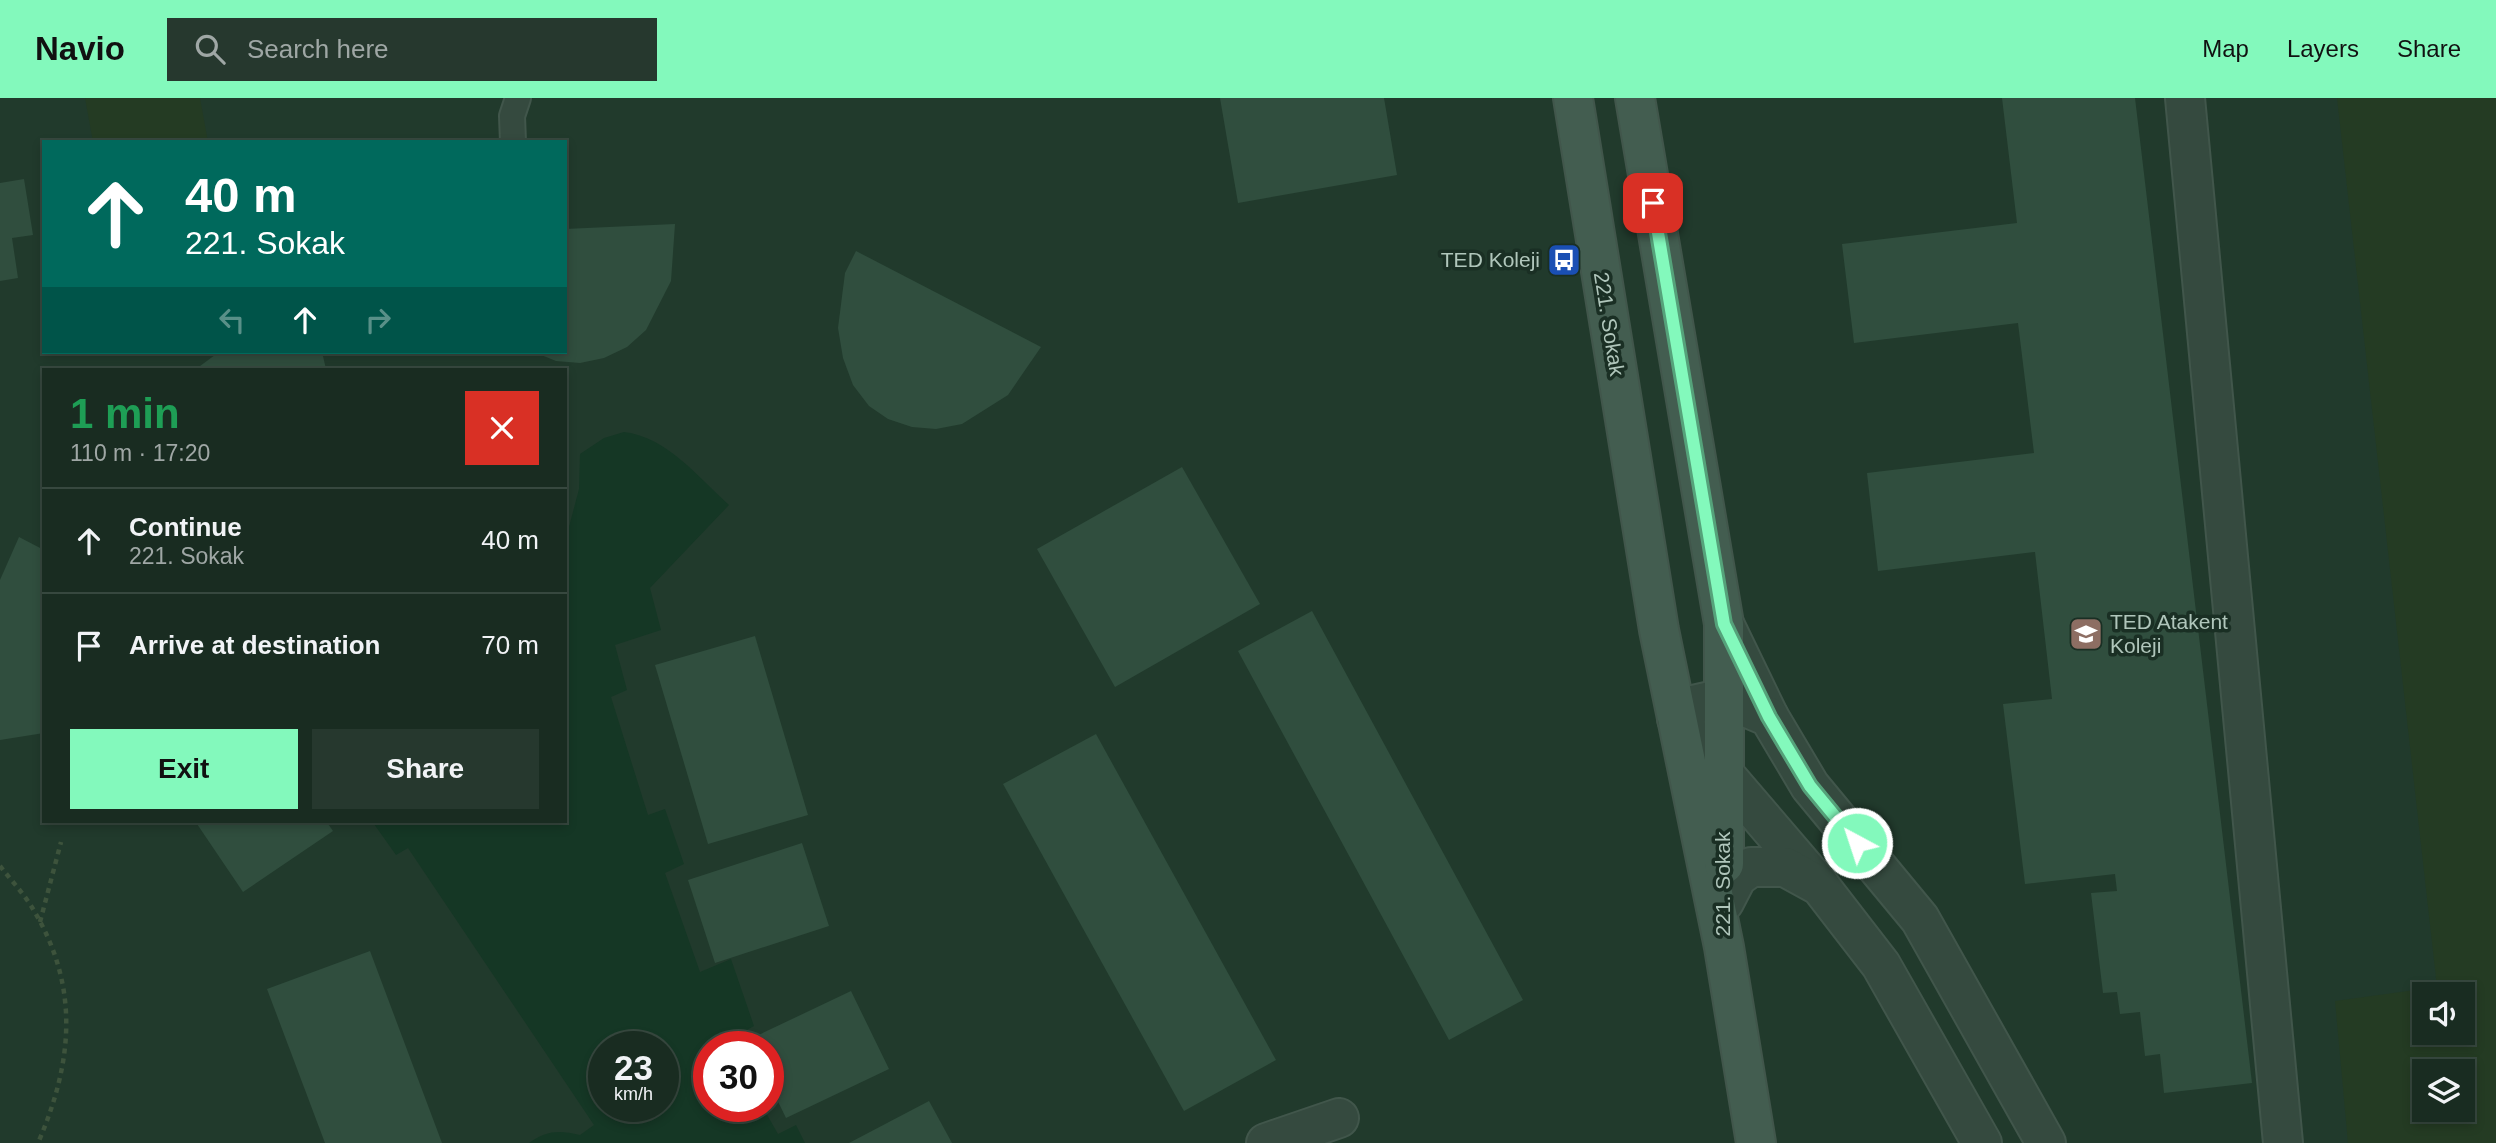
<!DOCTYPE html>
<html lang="en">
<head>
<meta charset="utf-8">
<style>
  body { margin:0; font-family:Arial,sans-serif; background:#26382e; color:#f1f3f6; height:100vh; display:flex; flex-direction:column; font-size:26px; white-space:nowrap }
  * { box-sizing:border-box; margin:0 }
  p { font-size:23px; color:#9fa7a5 }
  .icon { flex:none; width:38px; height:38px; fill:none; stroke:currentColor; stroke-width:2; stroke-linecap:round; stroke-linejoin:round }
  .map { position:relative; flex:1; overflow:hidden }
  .drawer { position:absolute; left:42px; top:270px; width:525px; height:455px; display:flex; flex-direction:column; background:#192c21; border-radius:0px; box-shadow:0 4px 10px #0003,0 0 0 2px #37483f }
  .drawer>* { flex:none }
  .guide { position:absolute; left:42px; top:42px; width:525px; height:214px; border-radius:0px; box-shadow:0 4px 10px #0003,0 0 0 2px #37483f; background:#00695c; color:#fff; overflow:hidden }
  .buttons { position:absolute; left:2412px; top:884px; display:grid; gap:14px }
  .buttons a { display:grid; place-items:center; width:63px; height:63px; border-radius:0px; background:#192c21; box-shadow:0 4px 10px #0003,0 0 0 2px #37483f; font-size:35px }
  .speed { position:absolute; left:588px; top:933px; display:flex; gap:14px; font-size:35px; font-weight:700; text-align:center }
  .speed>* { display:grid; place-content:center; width:91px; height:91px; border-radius:50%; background:#192c21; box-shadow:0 4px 10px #0003,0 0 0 2px #37483f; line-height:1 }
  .speed small { font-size:18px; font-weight:400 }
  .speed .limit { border:10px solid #d22; background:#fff; color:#111 }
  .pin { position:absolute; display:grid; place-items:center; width:60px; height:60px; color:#fff; margin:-30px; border-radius:14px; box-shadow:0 4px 10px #0006 }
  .me { position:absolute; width:77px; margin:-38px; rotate:320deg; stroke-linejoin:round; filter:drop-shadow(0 0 5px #0008) }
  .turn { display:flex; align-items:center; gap:24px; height:147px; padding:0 28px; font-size:32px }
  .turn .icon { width:91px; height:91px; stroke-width:2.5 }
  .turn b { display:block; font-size:49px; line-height:60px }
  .lanes { display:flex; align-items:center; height:66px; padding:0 28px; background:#0003; justify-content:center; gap:35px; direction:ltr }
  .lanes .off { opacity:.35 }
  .round { display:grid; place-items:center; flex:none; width:74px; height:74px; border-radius:0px; background:#26382e }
  .head { display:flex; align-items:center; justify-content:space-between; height:119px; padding:0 28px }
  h1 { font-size:42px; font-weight:800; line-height:52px; color:#1e9e55 }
  .cta { display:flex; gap:14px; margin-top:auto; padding:14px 28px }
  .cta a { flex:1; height:80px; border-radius:0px; background:#83f9bc; color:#111; font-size:28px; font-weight:800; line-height:80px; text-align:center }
  .cta a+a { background:#26382e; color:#f1f3f6 }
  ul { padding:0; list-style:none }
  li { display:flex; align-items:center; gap:21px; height:105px; padding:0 28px; border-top:2px solid #37483f }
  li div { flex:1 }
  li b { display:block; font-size:26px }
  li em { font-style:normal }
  header { display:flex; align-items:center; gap:42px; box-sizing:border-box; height:98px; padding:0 35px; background:#83f9bc; color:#111 }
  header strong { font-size:33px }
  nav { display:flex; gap:38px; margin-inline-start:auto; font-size:24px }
  .search { width:490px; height:63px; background:#26382e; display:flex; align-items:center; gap:18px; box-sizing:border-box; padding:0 24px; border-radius:0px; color:#9fa7a5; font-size:26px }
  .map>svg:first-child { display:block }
  .green { fill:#243b23; fill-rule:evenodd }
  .water { fill:#153725; fill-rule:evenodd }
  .building { fill:#304e3e }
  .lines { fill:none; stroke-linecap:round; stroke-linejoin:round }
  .lane-casing { stroke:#41564b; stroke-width:28 }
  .street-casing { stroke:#41564b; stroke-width:42 }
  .secondary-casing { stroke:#41564b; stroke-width:42 }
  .path { stroke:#3d533c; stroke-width:4.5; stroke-dasharray:5 5; stroke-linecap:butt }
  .lane { stroke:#354a3f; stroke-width:24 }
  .street { stroke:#354a3f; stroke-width:38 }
  .secondary { stroke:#435d50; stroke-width:38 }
  .route-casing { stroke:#55a27a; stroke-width:18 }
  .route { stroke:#83f9bc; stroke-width:12 }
  .labels { text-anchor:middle; stroke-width:7; stroke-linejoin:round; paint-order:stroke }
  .poi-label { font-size:21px; fill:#b0c6bb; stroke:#1a2f24; text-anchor:end }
  .street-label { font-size:21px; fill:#b0c6bb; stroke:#1a2f24 }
</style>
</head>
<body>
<header>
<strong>Navio</strong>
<div class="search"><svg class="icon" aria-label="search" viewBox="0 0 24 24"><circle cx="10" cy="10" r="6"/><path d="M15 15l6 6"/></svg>Search here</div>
<nav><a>Map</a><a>Layers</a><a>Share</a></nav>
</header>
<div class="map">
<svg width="2496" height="1045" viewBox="0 0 2496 1045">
  <rect width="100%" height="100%" fill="#213a2c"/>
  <g class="green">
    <path d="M85 0H200L208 44H93Z"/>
    <path d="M2337 0H2496V1045H2348L2335 903 2437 889ZM2424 896H2462V934H2424ZM2424 973H2462V1012H2424Z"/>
  </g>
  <path class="water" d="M624 334C667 339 698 379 729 407L650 490 661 532 615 547 627 592 611 599 648 717 665 711 684 766 665 775 700 874 731 861 754 928 727 943 730 948H709V1008H762L778 1036 796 1027 805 1045H529C547 1032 559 1032 580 1037L594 1027 408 750 396 757 374 726 381 723H565V444L579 391 580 356 604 340ZM604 948H663V1008H604Z"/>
  <g class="building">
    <path d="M1220 0H1384L1397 77 1238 105Z"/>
    <path d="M2002 0H2135L2252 985 2164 995 2160 956 2145 958 2140 914 2120 916 2117 894 2103 895 2091 795 2117 793 2115 776 2025 786 2003 606 2052 601 2035 454 1878 473 1867 375 2034 355 2018 225 1854 245 1842 146 2017 125Z"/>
    <path d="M24 81 33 137 12 140 18 180 0 183V85Z"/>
    <path d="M675 126 671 183 646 232 627 249 604 260 580 265 556 263 534 254H565V131Z"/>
    <path d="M856 153 1041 249 1008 297 962 326 936 331 912 329 888 321 869 308 853 287 843 260 838 230 845 175Z"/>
    <path d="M219 254H322L326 271H196Z"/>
    <path d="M1182 369 1260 506 1115 589 1037 451Z"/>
    <path d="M19 439 44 452V635L0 642V482Z"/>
    <path d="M1312 513 1523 902 1449 942 1238 553Z"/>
    <path d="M755 538 808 717 708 746 655 567Z"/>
    <path d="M1096 636 1276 962 1184 1013 1003 686Z"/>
    <path d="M195 723H326L333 733 243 794Z"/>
    <path d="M802 745 829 828 715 865 688 782Z"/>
    <path d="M370 853 442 1045H325L267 891Z"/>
    <path d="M851 893 889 971 786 1020 768 983V948H752L748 942Z"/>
    <path d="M929 1003 952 1045H849Z"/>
  </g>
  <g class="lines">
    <defs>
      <path id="lane" d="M513 44 512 18 518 0"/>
      <g id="street">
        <path d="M2185 0 2283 1045"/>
        <path d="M1724 526 1769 619"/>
        <path d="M1820 788 1677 621 1693 607 1724 600 1769 619 1810 688 1920 821 2046 1045"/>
        <path d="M1724 804 1737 779 1751 769H1785L1820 788 1881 867 1982 1045"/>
        <path d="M1266 1045 1339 1020"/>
      </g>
      <g id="secondary">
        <path d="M1573 0 1659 532 1724 849 1756 1045"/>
        <path d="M1635 0 1724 526V766"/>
      </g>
    </defs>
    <use href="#lane" class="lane-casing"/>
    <use href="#street" class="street-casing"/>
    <use href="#secondary" class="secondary-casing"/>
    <g class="path">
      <path d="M0 768C11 782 24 796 33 811 80 889 73 964 38 1045"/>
      <path d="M40 824 61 744"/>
    </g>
    <use href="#lane" class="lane"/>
    <use href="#street" class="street"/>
    <use href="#secondary" class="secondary"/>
  </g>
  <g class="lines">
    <defs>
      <path id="route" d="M1653 105 1724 526 1769 619 1810 688 1857 745"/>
    </defs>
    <use href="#route" class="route-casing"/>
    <use href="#route" class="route"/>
  </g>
  <defs>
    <symbol id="bus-square" viewBox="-11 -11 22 22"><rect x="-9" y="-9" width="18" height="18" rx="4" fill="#1a4fb4" stroke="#1a2f24"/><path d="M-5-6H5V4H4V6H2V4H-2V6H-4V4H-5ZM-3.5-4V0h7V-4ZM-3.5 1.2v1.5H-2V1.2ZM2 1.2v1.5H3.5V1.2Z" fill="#fff"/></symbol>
    <symbol id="school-square" viewBox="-11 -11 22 22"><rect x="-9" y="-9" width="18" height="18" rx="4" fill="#8d6e63" stroke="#1a2f24"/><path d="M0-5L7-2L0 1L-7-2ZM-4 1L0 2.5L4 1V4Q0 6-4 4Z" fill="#fff"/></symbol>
  </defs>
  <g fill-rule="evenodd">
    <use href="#bus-square" x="1545" y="143" width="38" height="38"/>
    <use href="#school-square" x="2067" y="517" width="38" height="38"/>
  </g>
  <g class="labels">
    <g class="poi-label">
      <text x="1540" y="169">TED Koleji</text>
      <text x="2110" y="531" text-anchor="start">TED Atakent<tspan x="2110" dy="24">Koleji</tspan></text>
    </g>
    <g class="street-label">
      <text transform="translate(1609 226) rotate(81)" y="7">221. Sokak</text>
      <text transform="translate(1723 786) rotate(-90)" y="7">221. Sokak</text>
    </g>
  </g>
</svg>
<div class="buttons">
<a><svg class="icon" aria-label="sound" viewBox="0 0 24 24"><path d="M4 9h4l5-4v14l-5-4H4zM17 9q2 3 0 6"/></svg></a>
<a><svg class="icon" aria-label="layers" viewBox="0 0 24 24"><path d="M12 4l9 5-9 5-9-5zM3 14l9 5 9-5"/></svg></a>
</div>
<div class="speed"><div>23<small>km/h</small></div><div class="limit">30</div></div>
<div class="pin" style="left:1653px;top:105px;background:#d93025"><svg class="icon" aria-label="arrive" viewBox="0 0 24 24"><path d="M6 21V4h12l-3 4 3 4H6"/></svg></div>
<svg class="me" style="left:1857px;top:745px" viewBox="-20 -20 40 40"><circle r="17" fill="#83f9bc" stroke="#fff" stroke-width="3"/><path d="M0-11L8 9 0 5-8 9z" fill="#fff"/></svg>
<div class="guide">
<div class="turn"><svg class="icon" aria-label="ahead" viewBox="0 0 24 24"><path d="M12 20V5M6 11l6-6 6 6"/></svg><div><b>40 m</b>221. Sokak</div></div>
<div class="lanes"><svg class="icon off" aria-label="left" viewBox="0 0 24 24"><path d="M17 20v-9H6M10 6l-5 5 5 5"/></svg><svg class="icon" aria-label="ahead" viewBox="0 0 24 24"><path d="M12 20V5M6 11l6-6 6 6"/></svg><svg class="icon off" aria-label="right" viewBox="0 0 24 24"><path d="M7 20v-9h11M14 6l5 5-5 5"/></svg></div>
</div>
<section class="drawer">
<div class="head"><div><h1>1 min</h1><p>110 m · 17:20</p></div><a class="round" style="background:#d93025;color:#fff"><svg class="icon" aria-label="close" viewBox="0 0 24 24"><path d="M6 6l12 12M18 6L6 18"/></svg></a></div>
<ul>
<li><svg class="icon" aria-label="ahead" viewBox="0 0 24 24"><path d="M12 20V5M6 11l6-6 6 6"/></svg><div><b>Continue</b><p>221. Sokak</p></div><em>40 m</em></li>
<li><svg class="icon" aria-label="arrive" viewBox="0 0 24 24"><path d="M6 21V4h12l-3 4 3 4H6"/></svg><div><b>Arrive at destination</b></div><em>70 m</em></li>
</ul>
<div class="cta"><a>Exit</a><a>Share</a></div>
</section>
</div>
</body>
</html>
